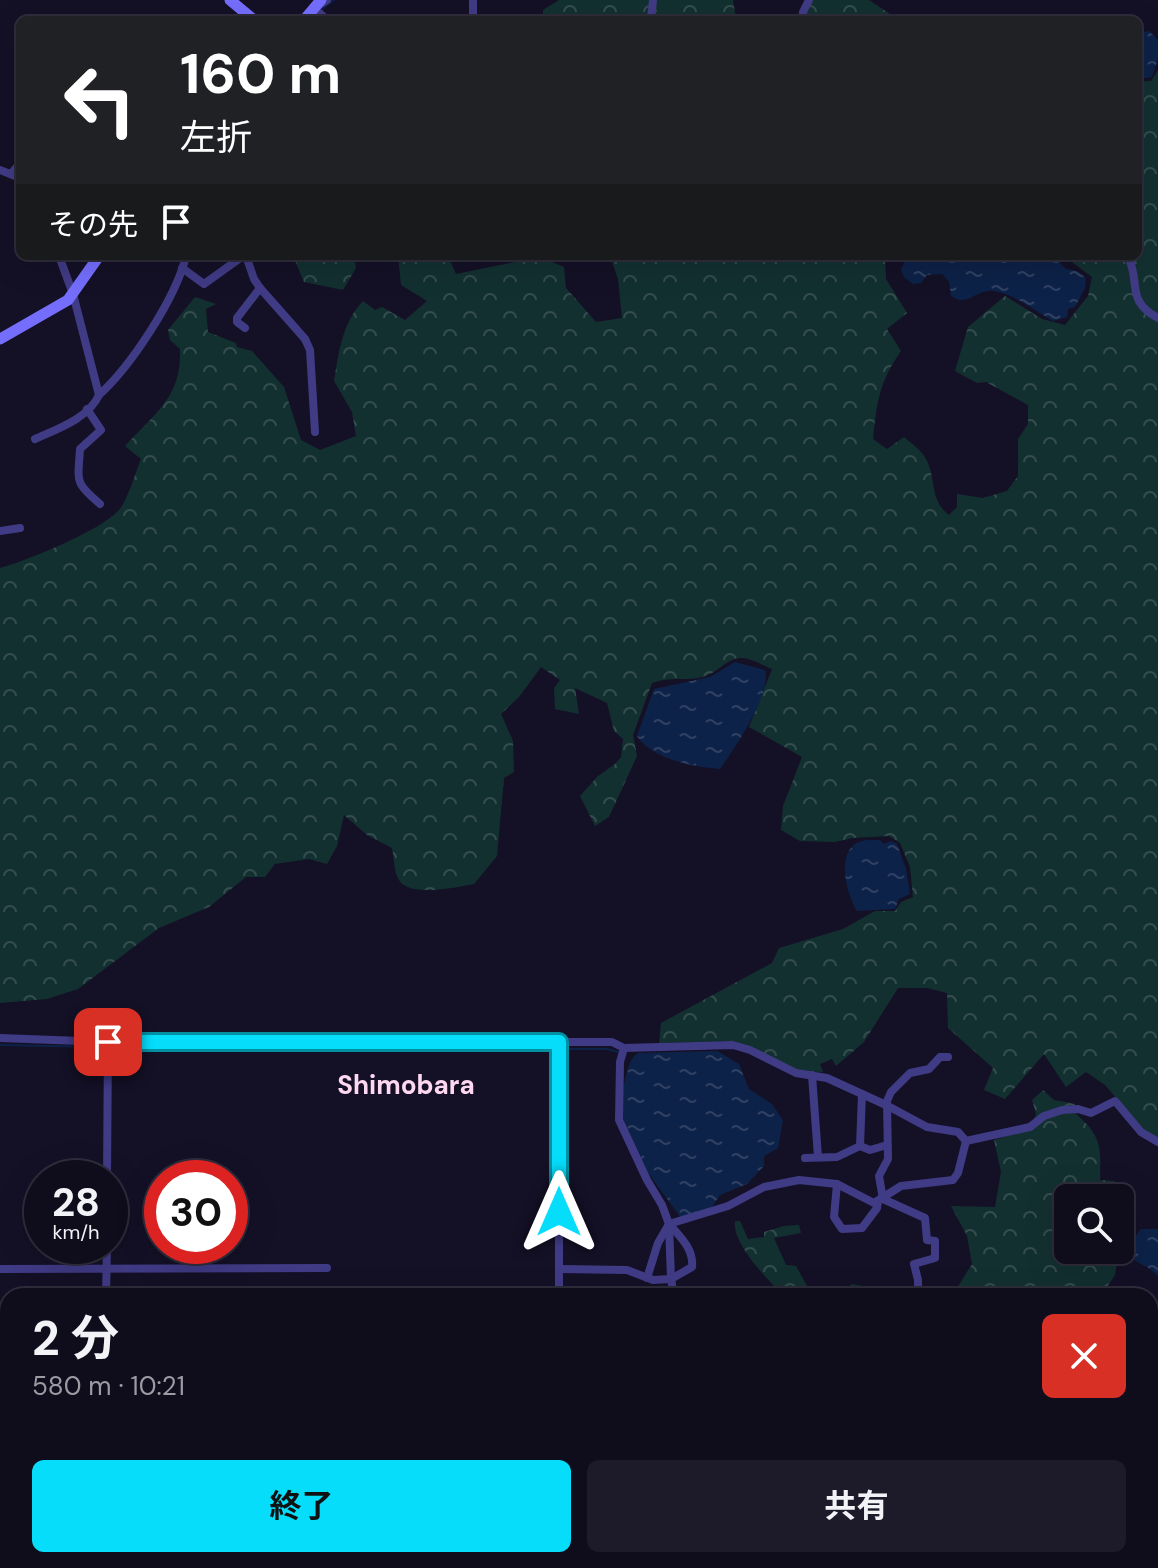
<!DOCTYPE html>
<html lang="ja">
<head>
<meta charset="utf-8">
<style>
  body { margin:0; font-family:"DM Sans","Noto Sans JP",sans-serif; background:#1d1a29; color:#f1f3f6; height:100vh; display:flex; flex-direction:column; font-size:30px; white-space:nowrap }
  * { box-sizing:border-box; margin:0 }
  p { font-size:26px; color:#9b9ba3 }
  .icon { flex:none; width:44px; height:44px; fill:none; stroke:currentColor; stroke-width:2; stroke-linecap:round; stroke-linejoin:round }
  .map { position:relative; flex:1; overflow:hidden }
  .drawer { position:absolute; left:0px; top:1288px; width:1158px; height:280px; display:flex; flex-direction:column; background:#0f0c1c; border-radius:24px 24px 0 0; box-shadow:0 8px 32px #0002,0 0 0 2px #2f2c3b }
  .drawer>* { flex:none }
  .top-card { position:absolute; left:16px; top:16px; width:1126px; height:244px; border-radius:12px; box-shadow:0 8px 32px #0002,0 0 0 2px #2f2c3b; background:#202124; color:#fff; overflow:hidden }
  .tools { position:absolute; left:1054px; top:1184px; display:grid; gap:16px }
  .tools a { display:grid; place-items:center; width:80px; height:80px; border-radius:12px; background:#0f0c1c; box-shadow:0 8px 32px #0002,0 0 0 2px #2f2c3b; font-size:40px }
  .speed { position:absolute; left:24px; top:1160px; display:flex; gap:16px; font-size:40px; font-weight:700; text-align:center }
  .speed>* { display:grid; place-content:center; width:104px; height:104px; border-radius:50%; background:#0f0c1c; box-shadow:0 8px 32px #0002,0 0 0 2px #2f2c3b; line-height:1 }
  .speed small { font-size:20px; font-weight:400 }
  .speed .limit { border:12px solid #d22; background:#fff; color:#111 }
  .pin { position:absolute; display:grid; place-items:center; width:68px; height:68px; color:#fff; margin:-34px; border-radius:16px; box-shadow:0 4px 12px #0006 }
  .me { position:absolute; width:88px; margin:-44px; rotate:0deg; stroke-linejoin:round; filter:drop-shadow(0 0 6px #0008) }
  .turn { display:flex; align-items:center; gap:28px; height:168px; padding:0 32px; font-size:36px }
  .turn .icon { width:104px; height:104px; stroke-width:2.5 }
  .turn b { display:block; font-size:56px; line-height:68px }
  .then { display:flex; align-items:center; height:76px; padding:0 32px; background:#0003; gap:16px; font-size:30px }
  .round { display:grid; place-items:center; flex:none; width:84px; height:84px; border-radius:12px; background:#1d1a29 }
  .overview { display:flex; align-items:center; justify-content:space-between; height:136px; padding:0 32px }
  h1 { font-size:48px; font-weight:700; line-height:60px }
  .action { display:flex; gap:16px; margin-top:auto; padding:16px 32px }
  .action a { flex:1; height:92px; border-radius:12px; background:#05ddfb; color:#111; font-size:32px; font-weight:700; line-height:92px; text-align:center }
  .action a+a { background:#1d1a29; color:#f1f3f6 }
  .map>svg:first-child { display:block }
  .forest { fill:url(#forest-crowns) }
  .water { fill:url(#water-ripples) }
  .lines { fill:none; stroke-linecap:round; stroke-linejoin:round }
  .stream { stroke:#0d2248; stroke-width:2 }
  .river { stroke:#0d2248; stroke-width:12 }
  .street { stroke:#403b85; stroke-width:8 }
  .secondary { stroke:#756efd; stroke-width:11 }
  .route-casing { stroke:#0390a3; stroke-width:20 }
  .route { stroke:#05ddfb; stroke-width:14 }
  .labels { text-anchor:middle; stroke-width:6; stroke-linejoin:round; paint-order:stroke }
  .quarter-label { font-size:26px; font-weight:bold; fill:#fed8f0; stroke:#141026 }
</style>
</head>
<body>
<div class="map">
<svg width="1158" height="1568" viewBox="0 0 1158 1568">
  <defs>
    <pattern id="forest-crowns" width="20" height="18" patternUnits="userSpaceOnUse" patternTransform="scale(2)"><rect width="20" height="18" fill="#133030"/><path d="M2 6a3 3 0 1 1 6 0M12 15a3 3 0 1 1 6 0" fill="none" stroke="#354d4f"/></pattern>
    <pattern id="water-ripples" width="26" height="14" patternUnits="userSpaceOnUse" patternTransform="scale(2)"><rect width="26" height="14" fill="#0d2248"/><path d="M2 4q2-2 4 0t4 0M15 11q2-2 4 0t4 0" fill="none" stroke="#304163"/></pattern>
  </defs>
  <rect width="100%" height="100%" fill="#141026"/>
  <g class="forest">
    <path d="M559 0H733L736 20H543V10Z"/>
    <path d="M812 0H869L899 20H806V14Z"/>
    <path d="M1158 70V1137L1147 1134 1105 1085 1086 1072 1066 1087 1044 1054 1005 1099 984 1090 993 1068 948 1028 947 993 927 988H898L864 1042 836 1066 832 1059 820 1064 823 1072 799 1071 735 1041 659 1043 661 1023 772 963 779 948 843 929 875 911H895L901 902 913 897 910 867 900 843 889 836 853 838 835 842 800 841 781 830 783 806 802 757 749 727 772 669C764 666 751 658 742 658 729 657 720 670 708 675 690 683 674 675 652 683L633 735 637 756 609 817 595 826 580 796 598 776 615 764 621 757 623 739 614 731 607 703 575 688 579 714 555 709 554 688 560 680 541 667 519 697 501 714 513 741 514 772 504 778 497 856 474 884C457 887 410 898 399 880 394 873 394 857 392 848L367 835 344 815 337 846 327 864 309 859 275 864 265 877H246L209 907 159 928 78 989 47 999 0 1003V568C26 561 109 528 122 506 130 492 135 474 141 459L125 446C155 413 182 397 180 349L170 340 168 330 195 297 216 304 206 309 208 332 236 343 237 347 252 351 284 387 301 440 320 450 356 436 352 412 334 381C339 352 342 323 363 301L375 310 382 307 405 320 427 301 401 285 398 256H448L456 274 520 261 526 256H538L564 267 566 288 596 322 622 318 618 279 610 256H885L886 279 907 313 887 329 901 351C879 382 877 402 873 439L887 449 904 437C913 445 922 450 927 461 936 480 930 501 949 515L957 507V494L983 498 1007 491 1018 476V439L1028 424V405L986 382 977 383 955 371 968 327 1005 296 1042 319 1065 325 1088 296 1092 277 1064 256H1138V81H1151Z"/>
    <path d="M293 256H354L356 268 343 290 304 282Z"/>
    <path d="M1043 1090 1054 1100 1075 1104 1076 1114C1102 1136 1101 1148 1100 1180L1114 1181 1128 1192 1131 1228 1120 1248V1198H1068V1250H1119L1115 1275 1101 1296H952L972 1264 967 1236 951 1206 995 1207 1001 1172 994 1140 1031 1129 1036 1114 1032 1100Z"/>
    <path d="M735 1221H740L748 1239 764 1237V1232L784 1226 799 1225 801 1233 774 1238 786 1265 796 1266 807 1286V1296H784C768 1280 732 1244 735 1221Z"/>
    <path d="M852 1284 881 1290 895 1296H836Z"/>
  </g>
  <g class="water">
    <path d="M1149 31 1158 40V59L1152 77 1139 79 1138 33Z"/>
    <path d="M908 256H1053L1066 269 1077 271 1086 278 1085 288 1075 307 1068 309 1067 317 1053 321C1035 311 1013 293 993 291 976 289 967 308 951 296L949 282 942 274 927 275 921 283 913 284 904 277 901 269Z"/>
    <path d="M735 662 765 670C772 694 734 749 720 769 694 767 652 759 637 736L654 689 710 677Z"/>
    <path d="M880 840 884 844 891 841 897 844 906 869 910 894 899 899 895 909 857 911C848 896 836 858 855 844 861 839 872 840 880 840Z"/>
    <path d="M717 1051 739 1064 749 1089 772 1104 783 1120 778 1148 764 1156V1166L747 1184 720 1195 710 1210 681 1218C653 1178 609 1132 625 1080 628 1069 629 1059 638 1053Z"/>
    <path d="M1141 1229H1158V1276L1150 1269 1127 1256 1126 1248Z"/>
    <path d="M1158 1342V1408L1150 1403V1345Z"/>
  </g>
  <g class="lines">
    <g class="stream">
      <path d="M322 9 334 0"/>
      <path d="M0 1045 103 1047"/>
      <path d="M109 1047 555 1049"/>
      <path d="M561 1049H607L618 1052"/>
      <path d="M0 1303 8 1305"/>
      <path d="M0 1427 8 1430"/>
      <path d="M179 1560 181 1568"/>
    </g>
    <g class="river">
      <path d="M0 1348 8 1350"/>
      <path d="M503 1560 515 1568"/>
    </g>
    <g class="street">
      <path d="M327 0 314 8 327 20"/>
      <path d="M473 0V20"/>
      <path d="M651 20 653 0"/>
      <path d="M803 20V12L809 0"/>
      <path d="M0 170 20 178"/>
      <path d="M11 174 20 163"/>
      <path d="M59 256 73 294 99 395C131 366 176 298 186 256"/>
      <path d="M246 256 254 279 260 288 305 339 310 350 315 432"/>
      <path d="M1128 256C1141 283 1125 300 1158 318"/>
      <path d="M182 268 204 284 243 256"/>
      <path d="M245 328 237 322V318L260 288"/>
      <path d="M87 409 101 430 80 449C78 482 74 482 100 504"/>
      <path d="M35 439C57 429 89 418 99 395"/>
      <path d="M0 531 20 528"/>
      <path d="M0 1038 108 1042H612L624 1048 733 1045 750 1050 796 1073 827 1078 886 1105 927 1127 958 1132 966 1141"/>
      <path d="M624 1048 620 1062 619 1120 647 1180 662 1205 669 1224 671 1279 674 1296"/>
      <path d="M812 1075 818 1157"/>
      <path d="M862 1094 860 1146 870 1150 887 1145"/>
      <path d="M966 1141 1030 1127 1044 1116 1062 1110 1078 1109 1091 1113 1115 1101 1141 1132 1158 1142"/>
      <path d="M805 1158 837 1157 860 1146"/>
      <path d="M107 1178 108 1042"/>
      <path d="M837 1184 834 1217 842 1229 862 1228 877 1208 878 1201"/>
      <path d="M0 1269 327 1268"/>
      <path d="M559 1269 627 1270 653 1280 671 1279 692 1267C694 1249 680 1237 670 1225"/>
      <path d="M647 1278 658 1243 669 1224 728 1206 764 1187 799 1180 837 1184 874 1203 901 1186 953 1180 958 1173 966 1141"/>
      <path d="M106 1296 107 1246"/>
      <path d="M559 1296V1042"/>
      <path d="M918 1296V1280L914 1264 935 1258V1241L927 1240 925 1218 883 1199 879 1176 888 1159 887 1101 891 1092 910 1073 929 1069 940 1057H948"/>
      <path d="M0 1315 8 1318"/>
      <path d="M0 1370 8 1372"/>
      <path d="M1150 1465 1158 1466"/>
      <path d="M0 1501 8 1502"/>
      <path d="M457 1560 468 1568"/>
      <path d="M550 1560 561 1568"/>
      <path d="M670 1568V1560"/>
      <path d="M1027 1568V1560"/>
    </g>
    <g class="secondary">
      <path d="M230 0 254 20"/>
      <path d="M304 20 321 0"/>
      <path d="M0 339 68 300 99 256"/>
      <path d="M0 1391 8 1393"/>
      <path d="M216 1560V1568"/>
    </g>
  </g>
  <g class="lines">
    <defs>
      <path id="route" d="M108 1042H559V1212"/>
    </defs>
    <use href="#route" class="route-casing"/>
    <use href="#route" class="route"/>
  </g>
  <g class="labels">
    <g class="quarter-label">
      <text x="406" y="1094">Shimobara</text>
    </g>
  </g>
</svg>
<div class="tools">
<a><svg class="icon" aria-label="search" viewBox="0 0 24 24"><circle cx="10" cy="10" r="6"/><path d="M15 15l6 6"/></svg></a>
</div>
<div class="speed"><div>28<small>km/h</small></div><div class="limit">30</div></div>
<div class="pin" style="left:108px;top:1042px;background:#d93025"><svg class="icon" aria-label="arrive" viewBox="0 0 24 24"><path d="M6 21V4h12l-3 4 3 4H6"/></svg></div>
<svg class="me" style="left:559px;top:1212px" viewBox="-20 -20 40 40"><path d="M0-17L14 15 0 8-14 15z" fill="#05ddfb" stroke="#fff" stroke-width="4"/></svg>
<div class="top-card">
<div class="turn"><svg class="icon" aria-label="left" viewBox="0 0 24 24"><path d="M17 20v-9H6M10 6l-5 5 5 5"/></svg><div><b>160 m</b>左折</div></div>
<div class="then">その先<svg class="icon" aria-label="arrive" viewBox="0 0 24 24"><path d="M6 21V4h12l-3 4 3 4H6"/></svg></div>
</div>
<section class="drawer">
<div class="overview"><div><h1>2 分</h1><p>580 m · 10:21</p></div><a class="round" style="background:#d93025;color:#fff"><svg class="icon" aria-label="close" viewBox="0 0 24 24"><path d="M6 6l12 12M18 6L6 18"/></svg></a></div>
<div class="action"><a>終了</a><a>共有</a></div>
</section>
</div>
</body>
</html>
